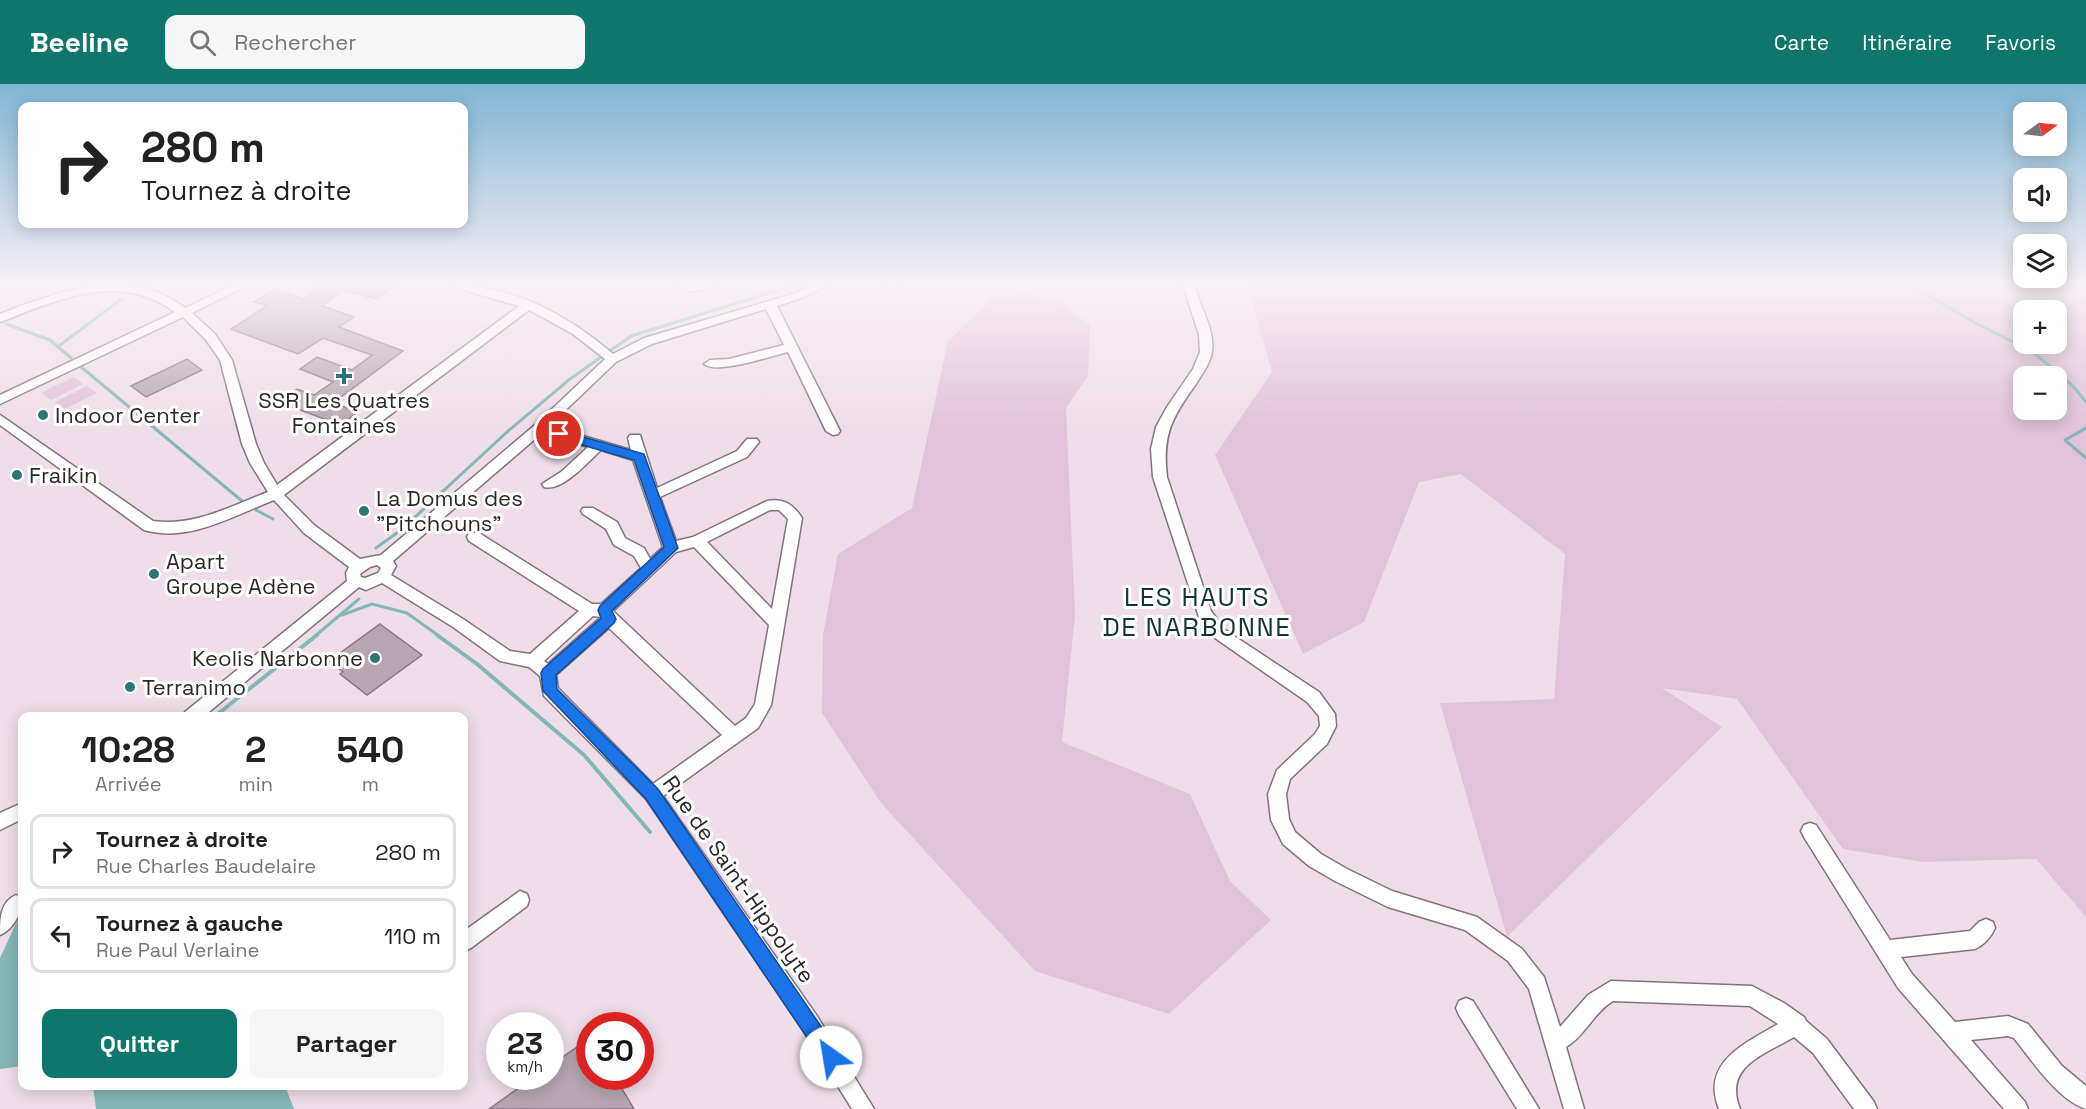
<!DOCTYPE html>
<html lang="fr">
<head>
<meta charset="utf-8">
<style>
  body { margin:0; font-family:"Space Grotesk",sans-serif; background:#f6f6f6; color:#222; height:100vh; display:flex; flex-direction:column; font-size:22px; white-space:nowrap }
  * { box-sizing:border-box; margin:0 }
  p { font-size:20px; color:#767676 }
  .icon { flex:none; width:33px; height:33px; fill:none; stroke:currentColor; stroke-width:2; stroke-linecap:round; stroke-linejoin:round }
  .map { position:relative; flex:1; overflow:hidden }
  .side { position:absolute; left:18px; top:628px; width:450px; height:378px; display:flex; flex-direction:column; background:#fff; border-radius:12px; box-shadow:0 3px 15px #0003 }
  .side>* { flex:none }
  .banner { position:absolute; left:18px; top:18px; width:450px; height:126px; border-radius:12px; box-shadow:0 3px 15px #0003; background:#fff; color:#222; overflow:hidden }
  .needle { width:39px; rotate:75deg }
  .tools { position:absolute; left:2013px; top:18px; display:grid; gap:12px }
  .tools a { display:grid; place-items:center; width:54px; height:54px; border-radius:12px; background:#fff; box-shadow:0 3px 15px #0003; font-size:30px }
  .speed { position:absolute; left:486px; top:928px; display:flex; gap:12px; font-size:30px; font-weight:700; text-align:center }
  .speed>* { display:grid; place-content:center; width:78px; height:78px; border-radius:50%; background:#fff; box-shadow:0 3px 15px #0003; line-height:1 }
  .speed small { font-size:15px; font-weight:400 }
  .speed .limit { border:9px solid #d22; background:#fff; color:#111 }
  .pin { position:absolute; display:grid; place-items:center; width:51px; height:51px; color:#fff; margin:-26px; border:3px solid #fff; border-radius:50%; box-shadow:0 2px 6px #0007 }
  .me { position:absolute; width:66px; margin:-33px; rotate:328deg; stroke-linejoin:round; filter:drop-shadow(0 0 4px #0008) }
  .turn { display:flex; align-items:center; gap:21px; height:126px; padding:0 24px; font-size:27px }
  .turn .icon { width:78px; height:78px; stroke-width:2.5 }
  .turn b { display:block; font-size:42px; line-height:51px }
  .eta { display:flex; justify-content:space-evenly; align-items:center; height:102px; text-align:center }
  .eta b { font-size:36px; font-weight:700; line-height:42px }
  .button { display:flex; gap:12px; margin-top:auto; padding:12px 24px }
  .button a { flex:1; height:69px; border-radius:12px; background:#0f766e; color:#fff; font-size:24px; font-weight:700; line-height:69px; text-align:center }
  .button a+a { background:#f6f6f6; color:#222 }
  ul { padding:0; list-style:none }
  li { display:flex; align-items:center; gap:18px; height:75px; margin:0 12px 9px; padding:0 12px; border:3px solid #e0e0e0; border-radius:12px }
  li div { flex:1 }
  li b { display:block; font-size:22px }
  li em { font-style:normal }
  header { display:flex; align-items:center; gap:36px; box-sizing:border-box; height:84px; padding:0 30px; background:#0f766e; color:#fff }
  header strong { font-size:28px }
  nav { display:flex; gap:33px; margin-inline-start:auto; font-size:21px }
  .search { width:420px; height:54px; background:#f6f6f6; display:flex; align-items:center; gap:15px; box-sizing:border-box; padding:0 21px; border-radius:12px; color:#767676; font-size:22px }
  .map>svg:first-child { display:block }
  .green { fill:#e2c2d8; fill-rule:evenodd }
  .water { fill:#83b7b6 }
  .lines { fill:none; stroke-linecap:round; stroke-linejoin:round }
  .stream-far1 { stroke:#83b7b6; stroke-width:3 }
  .stream { stroke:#83b7b6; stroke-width:4 }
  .building { fill:#b7a6b2; stroke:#867681; stroke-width:1.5 }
  .minor-casing { stroke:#82737e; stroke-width:3 }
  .minor { fill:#fff; fill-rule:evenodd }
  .route { fill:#1a73e8; stroke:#114b97; stroke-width:1.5 }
  .poi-dot { fill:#2c7675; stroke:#fff; stroke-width:2 }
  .labels { text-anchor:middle; stroke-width:6; stroke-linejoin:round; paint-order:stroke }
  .poi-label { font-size:22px; fill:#2d272b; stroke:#fff; text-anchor:start }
  .street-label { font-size:22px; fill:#2d272b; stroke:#fff }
  .quarter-label { font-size:26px; letter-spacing:1.5px; fill:#133635; stroke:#fff }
</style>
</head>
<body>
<header>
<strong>Beeline</strong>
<div class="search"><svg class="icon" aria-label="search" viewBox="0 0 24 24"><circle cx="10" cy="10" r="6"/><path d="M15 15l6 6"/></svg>Rechercher</div>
<nav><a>Carte</a><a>Itinéraire</a><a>Favoris</a></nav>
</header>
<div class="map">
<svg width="2086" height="1025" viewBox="0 0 2086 1025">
  <rect width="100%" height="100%" fill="#efdee9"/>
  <g class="green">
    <path d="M1006 201 1060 219 1090 241 1088 292 1066 324 1075 531 1062 658 1190 710 1230 797 1271 836 1169 930 1035 887 881 719 822 629 823 551 838 470 912 424 948 257Z"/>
    <path d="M1247 201H2086V833L2036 775 1923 778 1843 765 1737 615 1662 604 1722 643 1507 853 1440 619 1554 615 1565 470 1461 390 1419 398 1364 538 1303 570 1215 371 1272 288ZM2024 226H2056V260H2024ZM2024 292H2056V326H2024Z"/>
    <path d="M73 293 83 300 51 316 41 309Z"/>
    <path d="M87 302 97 309 65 325 55 318Z"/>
  </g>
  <g class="water">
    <path d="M22 834V982L0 985V874L17 837Z"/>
    <path d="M93 1002H285L294 1025H96Z"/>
  </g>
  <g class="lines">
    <g class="stream-far1">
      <path d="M1910 201 1970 236 2034 269 2073 302 2086 318"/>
      <path d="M6 240 50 256 71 274"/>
      <path d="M60 261 123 214"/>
      <path d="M80 282 242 417"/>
      <path d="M2086 344 2065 356 2086 374"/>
      <path d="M256 426 273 435"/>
      <path d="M376 464 401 446 507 348 570 295 631 252 795 201"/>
      <path d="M342 531 372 520 407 529 439 552"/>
      <path d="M315 552 359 515"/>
    </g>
    <g class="stream">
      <path d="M437 551 477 580 584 671 650 748"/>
      <path d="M214 633 317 551"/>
    </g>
  </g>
  <g class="building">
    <path d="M322 201H394L377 215 342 206 322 222 354 233 339 243 403 267 333 319 358 328 340 341 279 318 297 305 314 311 333 298 300 285 317 273 352 286 372 271 323 254 298 270 231 245 268 221 254 218 275 205 303 215Z"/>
    <path d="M187 275 202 286 146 313 131 302Z"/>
    <path d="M380 540 422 571 367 611 340 590 343 588 329 577Z"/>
    <path d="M590 954V993H615L634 1025H489L534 993H550V982Z"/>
  </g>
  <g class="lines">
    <defs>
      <g id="minor">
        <path d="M101 201C136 201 155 202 185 224L234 201H249L192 229 215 250 232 276 256 360 264 379 277 401 519 222 453 203 451 201C512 201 568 231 613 270L644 254 796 209 813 201H828L804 213 777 222 840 347 838 350 833 351 826 347 788 268C771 272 716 291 704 280L710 276 729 275 784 261 766 225 652 260 616 278 549 342 631 366 628 354 630 351H640L657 404 737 367 747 355H757L759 358 747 373 660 413 676 457 693 453 767 417C783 414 793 420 802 434L771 621 758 644 663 712 817 932 874 1025H852L803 946 646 715 544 612 540 592 529 583 500 577 453 543 382 499 366 506 359 503 203 633H183L185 628 347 497 346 489 349 483 304 449 274 416C233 432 188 459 144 446L0 341V331L153 437C193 443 231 422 268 408L250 379 242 360 220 276 206 256 183 233 0 320V311L175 228C131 196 87 206 39 223 26 227 13 234 0 238V230C32 217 66 205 101 201ZM529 226 573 250 605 275 535 341 381 471 360 475 314 441 284 411ZM542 349 588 363 561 388 542 400 544 403C562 408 588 378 601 366L633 376 663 463 650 475 644 464 625 454 617 438 593 424H583L581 427 583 430 606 445 614 461 634 472 641 484 601 520H592L479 449H469L467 453 469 457 579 527 530 570 510 567 463 535 391 491 396 482 393 477ZM770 426H779L788 435 772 525 707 458ZM694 463 769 541 755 620 746 634 735 642 613 527 676 468ZM377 481 381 484 378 489 365 494 361 493 360 490 370 483ZM593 532 601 533 548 580 544 577ZM609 544 722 651 653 700 558 604 556 591Z"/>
        <path d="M676 201H718L716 203 692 208Z"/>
        <path d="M885 201H897L890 205 886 204Z"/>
        <path d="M1183 201H1195C1199 223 1215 244 1212 267 1211 279 1202 290 1196 300 1172 333 1162 351 1167 393L1211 527 1225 546 1319 608 1335 630 1336 642 1327 660 1290 695 1286 710 1289 735 1295 748 1321 770 1347 785 1392 807 1477 833 1522 865 1544 893 1560 943 1588 911 1611 897 1752 902 1784 919 1804 933 1806 937 1827 955 1874 1018 1877 1025H1854L1813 969 1794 953C1764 971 1723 982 1740 1025H1719C1700 978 1746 959 1778 940L1750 922 1613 917C1594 928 1585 952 1566 963L1584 1025H1564L1529 905 1508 877 1465 846 1388 823 1335 797 1309 782 1283 760 1271 736 1268 710 1277 686 1315 650 1320 642 1319 632 1307 618 1215 554 1199 533 1153 393 1151 365 1156 343 1167 323 1193 285 1200 268 1199 251Z"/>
        <path d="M22 719V735L0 746V729Z"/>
        <path d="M1810 739 1816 741 1890 856 1970 847 1979 838 1986 835 1993 838 1995 844C1991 853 1984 861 1975 865L1901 873 1912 890 1955 938 2008 932 2028 940 2062 982 2086 1002V1025C2058 1016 2032 977 2014 954L2008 952 1971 956 2025 1018 2028 1025H2004L1898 904 1804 753 1801 747 1804 741Z"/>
        <path d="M520 807 527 810 529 816 527 822 471 864 464 867V847Z"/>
        <path d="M16 811 22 814C22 828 14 845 0 851 0 835 0 818 16 811Z"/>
        <path d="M1466 914 1473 917 1539 1025H1517L1459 931 1456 924 1459 917Z"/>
      </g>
    </defs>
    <use href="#minor" class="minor-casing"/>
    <use href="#minor" class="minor"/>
  </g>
  <linearGradient id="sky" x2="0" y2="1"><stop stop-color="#7fb5d4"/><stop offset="0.58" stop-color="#f8f0f5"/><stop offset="1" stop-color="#f8f0f5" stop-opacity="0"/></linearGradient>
  <rect width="2086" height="344" fill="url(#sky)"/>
  <path class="route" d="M559 346 644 370 678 464 612 527 616 535 614 539 556 591 557 605 658 705 838 967 840 973 838 980 831 982 825 980 646 715 543 607 541 589 543 585 601 534 598 526 600 522 664 463 634 376 555 353 553 350Z"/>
  <g class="poi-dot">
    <path d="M341 283h6v6h6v6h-6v6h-6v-6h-6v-6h6z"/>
    <circle cx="43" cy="331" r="6"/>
    <circle cx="17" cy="391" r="6"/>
    <circle cx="364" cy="427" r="6"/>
    <circle cx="154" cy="490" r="6"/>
    <circle cx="375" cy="574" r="6"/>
    <circle cx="130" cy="603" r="6"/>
  </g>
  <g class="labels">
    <g class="poi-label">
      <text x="344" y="324" text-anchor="middle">SSR Les Quatres<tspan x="344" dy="25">Fontaines</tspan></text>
      <text x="55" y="339">Indoor Center</text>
      <text x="29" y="399">Fraikin</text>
      <text x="376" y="422">La Domus des<tspan x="376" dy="25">"Pitchouns"</tspan></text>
      <text x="166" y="485">Apart<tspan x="166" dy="25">Groupe Adène</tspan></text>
      <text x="363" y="582" text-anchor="end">Keolis Narbonne</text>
      <text x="142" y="611">Terranimo</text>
    </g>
    <g class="street-label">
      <text transform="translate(739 795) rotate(55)" y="8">Rue de Saint-Hippolyte</text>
    </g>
    <g class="quarter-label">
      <text x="1197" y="522">LES HAUTS<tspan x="1197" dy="30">DE NARBONNE</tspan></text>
    </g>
  </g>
</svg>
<div class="tools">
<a><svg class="needle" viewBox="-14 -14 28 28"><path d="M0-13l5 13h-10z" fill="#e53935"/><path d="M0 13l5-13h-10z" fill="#767676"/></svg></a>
<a><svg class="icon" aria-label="sound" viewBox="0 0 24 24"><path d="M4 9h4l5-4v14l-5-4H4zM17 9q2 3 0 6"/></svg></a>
<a><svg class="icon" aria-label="layers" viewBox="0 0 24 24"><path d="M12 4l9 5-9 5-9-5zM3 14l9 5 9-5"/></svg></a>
<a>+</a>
<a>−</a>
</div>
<div class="speed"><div>23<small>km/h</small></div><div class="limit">30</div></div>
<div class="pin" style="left:559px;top:350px;background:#d93025"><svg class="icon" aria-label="arrive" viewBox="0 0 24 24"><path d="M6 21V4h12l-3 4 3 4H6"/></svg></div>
<svg class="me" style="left:831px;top:973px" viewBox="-20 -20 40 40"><circle r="19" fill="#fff"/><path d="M0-13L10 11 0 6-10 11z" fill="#1a73e8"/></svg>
<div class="banner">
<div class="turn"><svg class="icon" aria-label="right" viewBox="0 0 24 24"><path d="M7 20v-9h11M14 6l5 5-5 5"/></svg><div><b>280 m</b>Tournez à droite</div></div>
</div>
<section class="side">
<div class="eta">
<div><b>10:28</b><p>Arrivée</p></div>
<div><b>2</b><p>min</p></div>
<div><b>540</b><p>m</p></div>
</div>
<ul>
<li><svg class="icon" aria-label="right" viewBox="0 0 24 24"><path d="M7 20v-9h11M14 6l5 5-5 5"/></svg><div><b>Tournez à droite</b><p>Rue Charles Baudelaire</p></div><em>280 m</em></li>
<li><svg class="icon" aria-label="left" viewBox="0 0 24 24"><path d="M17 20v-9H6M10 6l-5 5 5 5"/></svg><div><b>Tournez à gauche</b><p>Rue Paul Verlaine</p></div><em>110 m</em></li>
</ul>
<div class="button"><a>Quitter</a><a>Partager</a></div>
</section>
</div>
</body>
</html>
